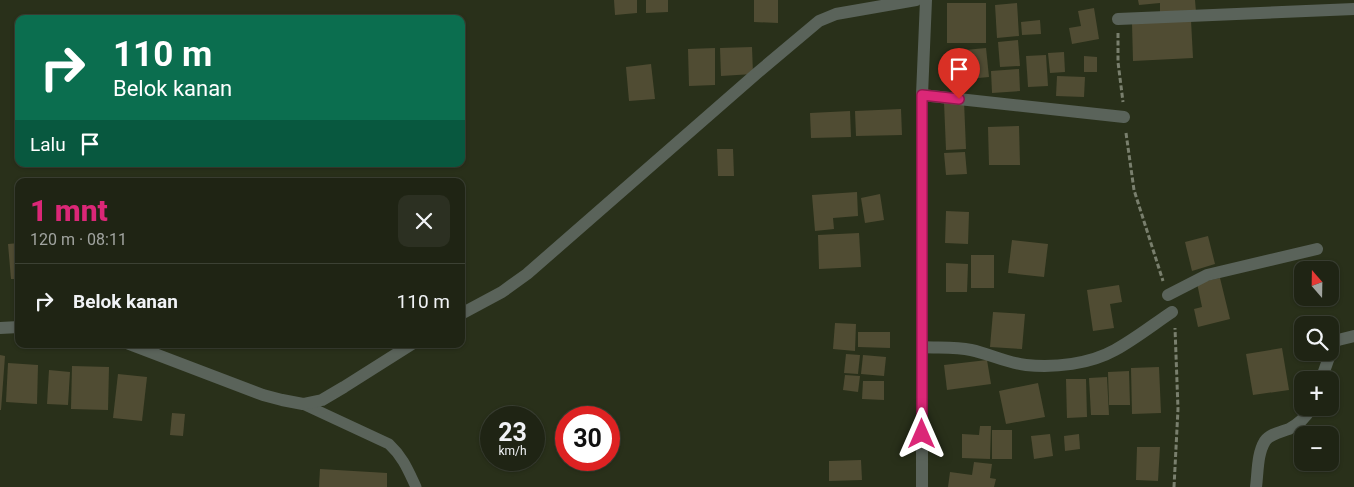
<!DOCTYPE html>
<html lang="id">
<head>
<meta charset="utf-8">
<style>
  body { margin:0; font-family:Roboto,sans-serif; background:#2c3022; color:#f1f3f6; height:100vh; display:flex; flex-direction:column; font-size:19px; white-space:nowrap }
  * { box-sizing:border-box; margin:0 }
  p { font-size:16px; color:#a1a4a0 }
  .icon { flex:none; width:28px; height:28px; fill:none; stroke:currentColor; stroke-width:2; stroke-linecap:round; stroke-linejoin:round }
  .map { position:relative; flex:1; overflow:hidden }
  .drawer { position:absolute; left:15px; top:178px; width:450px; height:170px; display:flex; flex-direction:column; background:#1f2414; border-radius:10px; box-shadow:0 1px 4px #0004,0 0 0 1px #3c4134 }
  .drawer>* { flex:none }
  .top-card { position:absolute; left:15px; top:15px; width:450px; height:152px; border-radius:10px; box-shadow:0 1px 4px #0004,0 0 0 1px #3c4134; background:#0b6e4f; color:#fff; overflow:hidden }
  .needle { width:32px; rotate:340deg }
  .tools { position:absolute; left:1294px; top:261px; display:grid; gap:10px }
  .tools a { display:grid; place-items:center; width:45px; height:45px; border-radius:10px; background:#1f2414; box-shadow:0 1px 4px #0004,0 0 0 1px #3c4134; font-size:25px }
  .speed { position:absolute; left:480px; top:406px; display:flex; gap:10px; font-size:25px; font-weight:700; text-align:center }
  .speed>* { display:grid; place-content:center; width:65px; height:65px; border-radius:50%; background:#1f2414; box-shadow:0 1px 4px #0004,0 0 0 1px #3c4134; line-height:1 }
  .speed small { font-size:12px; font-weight:400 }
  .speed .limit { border:8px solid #d22; background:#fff; color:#111 }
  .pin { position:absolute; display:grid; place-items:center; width:42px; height:42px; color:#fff; margin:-51px -21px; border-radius:50% 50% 50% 0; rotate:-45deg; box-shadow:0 0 5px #0007 }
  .pin .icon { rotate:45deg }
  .me { position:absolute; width:55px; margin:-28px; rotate:0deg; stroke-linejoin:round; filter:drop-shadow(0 0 4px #0008) }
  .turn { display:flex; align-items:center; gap:18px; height:105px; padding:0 15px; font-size:22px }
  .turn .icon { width:65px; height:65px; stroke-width:2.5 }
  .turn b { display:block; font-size:35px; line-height:42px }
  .then { display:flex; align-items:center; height:48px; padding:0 15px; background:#0003; gap:10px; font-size:19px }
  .round { display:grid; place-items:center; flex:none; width:52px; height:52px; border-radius:10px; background:#2c3022 }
  .headline { display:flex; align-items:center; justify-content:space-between; height:85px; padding:0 15px }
  h1 { font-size:30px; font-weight:800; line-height:38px; color:#db2777 }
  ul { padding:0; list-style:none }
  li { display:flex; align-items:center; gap:15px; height:75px; padding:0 15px; border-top:1px solid #3c4134 }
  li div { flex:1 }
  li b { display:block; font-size:19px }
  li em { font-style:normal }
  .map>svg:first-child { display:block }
  .building { fill:#504c33 }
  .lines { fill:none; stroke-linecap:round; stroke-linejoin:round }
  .path { stroke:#797f6d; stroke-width:3; stroke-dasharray:5 2.5; stroke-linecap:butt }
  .service { stroke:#5a635a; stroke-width:11 }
  .minor { stroke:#5a635a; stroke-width:12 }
  .route-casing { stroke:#8e194d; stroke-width:12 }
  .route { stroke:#db2777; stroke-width:9 }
</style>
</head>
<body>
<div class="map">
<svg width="1354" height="487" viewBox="0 0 1354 487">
  <rect width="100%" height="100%" fill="#29301a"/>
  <g class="building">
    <path d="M614 0H637V13L615 15Z"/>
    <path d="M646 0H668V12L646 13Z"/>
    <path d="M754 0H778V23L754 22Z"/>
    <path d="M1138 0H1195L1196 12 1160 14V3L1139 5Z"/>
    <rect x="947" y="3" width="39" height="40"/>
    <path d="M1017 3 1019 36 997 38 995 5Z"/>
    <path d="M1094 8 1099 39 1072 44 1069 28 1081 26 1078 11Z"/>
    <path d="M1040 20 1041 34 1022 35 1021 22Z"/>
    <path d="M1191 20 1193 58 1133 61 1132 23Z"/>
    <path d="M1018 40 1020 66 1000 67 998 42Z"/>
    <path d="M752 47 753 74 721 76 720 48Z"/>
    <path d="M715 48V85L689 86 688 49Z"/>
    <path d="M986 48 989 77 968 79 965 50Z"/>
    <path d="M1064 52 1065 72 1050 73 1048 53Z"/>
    <path d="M1046 55 1048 86 1028 87 1026 56Z"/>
    <path d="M1084 56 1097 57V72H1084Z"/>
    <path d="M651 64 655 99 629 101 626 67Z"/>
    <path d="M1019 69 1020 91 992 93 991 71Z"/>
    <path d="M1057 76 1085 77 1084 97 1056 96Z"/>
    <path d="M964 101 966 149 946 150 944 102Z"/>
    <path d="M901 109 902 135 856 136 855 111Z"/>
    <path d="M850 111 851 137 811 138 810 113Z"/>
    <path d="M1019 126 1020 165H989L988 127Z"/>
    <path d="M717 149H733L734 176H718Z"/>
    <path d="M965 152 967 174 946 175 944 153Z"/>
    <path d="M857 192 858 216 833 218 834 229 815 231 812 195Z"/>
    <path d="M880 194 884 220 865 223 861 198Z"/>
    <path d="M946 211 969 212 968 244 945 243Z"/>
    <path d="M859 233 861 267 819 269 818 235Z"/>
    <path d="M1208 236 1215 264 1192 271 1185 242Z"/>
    <path d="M1012 240 1048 244 1044 277 1008 273Z"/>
    <path d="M19 243V279H11L8 244Z"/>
    <rect x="971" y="255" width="23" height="33"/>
    <path d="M946 263 968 264 967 292H946Z"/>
    <path d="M1220 278 1230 319 1198 327 1194 309 1202 307 1197 283Z"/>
    <path d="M1119 285 1122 302 1110 304 1114 328 1093 331 1087 290Z"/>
    <path d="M993 312 1025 314 1022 349 990 347Z"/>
    <path d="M835 323 856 324 855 351 833 349Z"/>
    <path d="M858 332H890V348L858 347Z"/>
    <path d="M1282 348 1289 390 1253 395 1246 354Z"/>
    <path d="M846 354 860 355 858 374 844 373Z"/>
    <path d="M0 355 5 356 1 410H0Z"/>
    <path d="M863 355 886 357 884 376 861 374Z"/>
    <path d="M987 360 991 384 947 390 944 365Z"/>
    <path d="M8 363 38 365 37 404 6 402Z"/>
    <path d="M72 366 109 367 108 410 71 409Z"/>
    <path d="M1159 367 1161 413 1132 414 1131 368Z"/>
    <path d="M49 370 70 372 68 405 47 404Z"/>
    <path d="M1129 371 1130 405H1109L1108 372Z"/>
    <path d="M118 374 147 377 142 421 113 418Z"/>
    <path d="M845 375 860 376 858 392 843 390Z"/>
    <path d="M1107 377 1109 415H1091L1089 378Z"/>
    <path d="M1066 379H1086L1087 417 1067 418Z"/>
    <path d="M863 381H884V400L862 399Z"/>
    <path d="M1038 383 1045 417 1006 424 999 391Z"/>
    <path d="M172 413 185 414 183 436 170 435Z"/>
    <path d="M980 426H991L990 459 962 458V434L979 435Z"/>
    <rect x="992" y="430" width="20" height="29"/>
    <path d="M1050 434 1053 456 1034 459 1031 436Z"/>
    <path d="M1079 434 1080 449 1065 451 1064 436Z"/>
    <path d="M1137 447H1160L1158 481 1136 480Z"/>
    <path d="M861 460 862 480 829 481V461Z"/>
    <path d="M974 462 992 464 990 478 996 479 994 487H948L950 472 972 475Z"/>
    <path d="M320 469 387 473V487H319Z"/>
  </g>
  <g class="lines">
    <g class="path">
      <path d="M1118 33V62L1123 102"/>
      <path d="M1126 133 1134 190 1163 281"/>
      <path d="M1174 487 1178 409 1175 328"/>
    </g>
    <path class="service" d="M303 404 389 444C403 457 408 470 416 487"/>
    <g class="minor">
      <path d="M1118 19 1354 9"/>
      <path d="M922 95 1124 117"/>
      <path d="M1168 295 1207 275 1317 249"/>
      <path d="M461 314 502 292 527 274 756 74 819 21 836 14 916 0"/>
      <path d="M0 328 19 327"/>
      <path d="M129 344 263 395 282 400 303 404 322 400 344 387 412 344"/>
      <path d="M922 347C938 348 956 347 971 350 990 354 1007 363 1026 365 1055 368 1090 364 1115 350 1135 339 1154 324 1172 312"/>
      <path d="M1321 380 1334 343 1338 340 1354 336"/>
      <path d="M922 487V95L926 0"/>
      <path d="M1256 487C1258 472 1257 454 1265 441 1270 434 1281 432 1289 429 1299 424 1306 417 1311 408"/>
    </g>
  </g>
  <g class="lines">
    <defs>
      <path id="route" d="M922 434V95L959 99"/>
    </defs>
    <use href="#route" class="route-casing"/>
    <use href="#route" class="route"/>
  </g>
</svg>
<div class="tools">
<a><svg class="needle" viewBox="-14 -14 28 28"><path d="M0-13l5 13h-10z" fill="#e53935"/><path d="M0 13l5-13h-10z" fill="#a1a4a0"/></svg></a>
<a><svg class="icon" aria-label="search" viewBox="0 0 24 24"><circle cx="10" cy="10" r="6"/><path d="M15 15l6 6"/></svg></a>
<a>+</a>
<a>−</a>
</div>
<div class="speed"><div>23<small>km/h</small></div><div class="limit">30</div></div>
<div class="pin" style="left:959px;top:99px;background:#d93025"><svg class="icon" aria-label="arrive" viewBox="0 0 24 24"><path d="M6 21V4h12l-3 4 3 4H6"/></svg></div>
<svg class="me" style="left:922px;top:434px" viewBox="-20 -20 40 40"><path d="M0-17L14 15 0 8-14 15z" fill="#db2777" stroke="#fff" stroke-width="4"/></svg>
<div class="top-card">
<div class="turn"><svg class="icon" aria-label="right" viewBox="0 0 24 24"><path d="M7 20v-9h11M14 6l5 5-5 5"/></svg><div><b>110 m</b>Belok kanan</div></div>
<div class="then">Lalu<svg class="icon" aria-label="arrive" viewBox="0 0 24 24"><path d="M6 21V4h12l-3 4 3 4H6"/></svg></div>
</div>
<section class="drawer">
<div class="headline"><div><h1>1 mnt</h1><p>120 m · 08:11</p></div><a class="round"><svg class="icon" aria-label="close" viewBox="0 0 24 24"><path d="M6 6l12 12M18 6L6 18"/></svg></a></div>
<ul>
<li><svg class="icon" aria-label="right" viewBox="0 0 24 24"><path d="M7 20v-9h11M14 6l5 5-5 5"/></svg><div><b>Belok kanan</b></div><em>110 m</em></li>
</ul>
</section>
</div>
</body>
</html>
